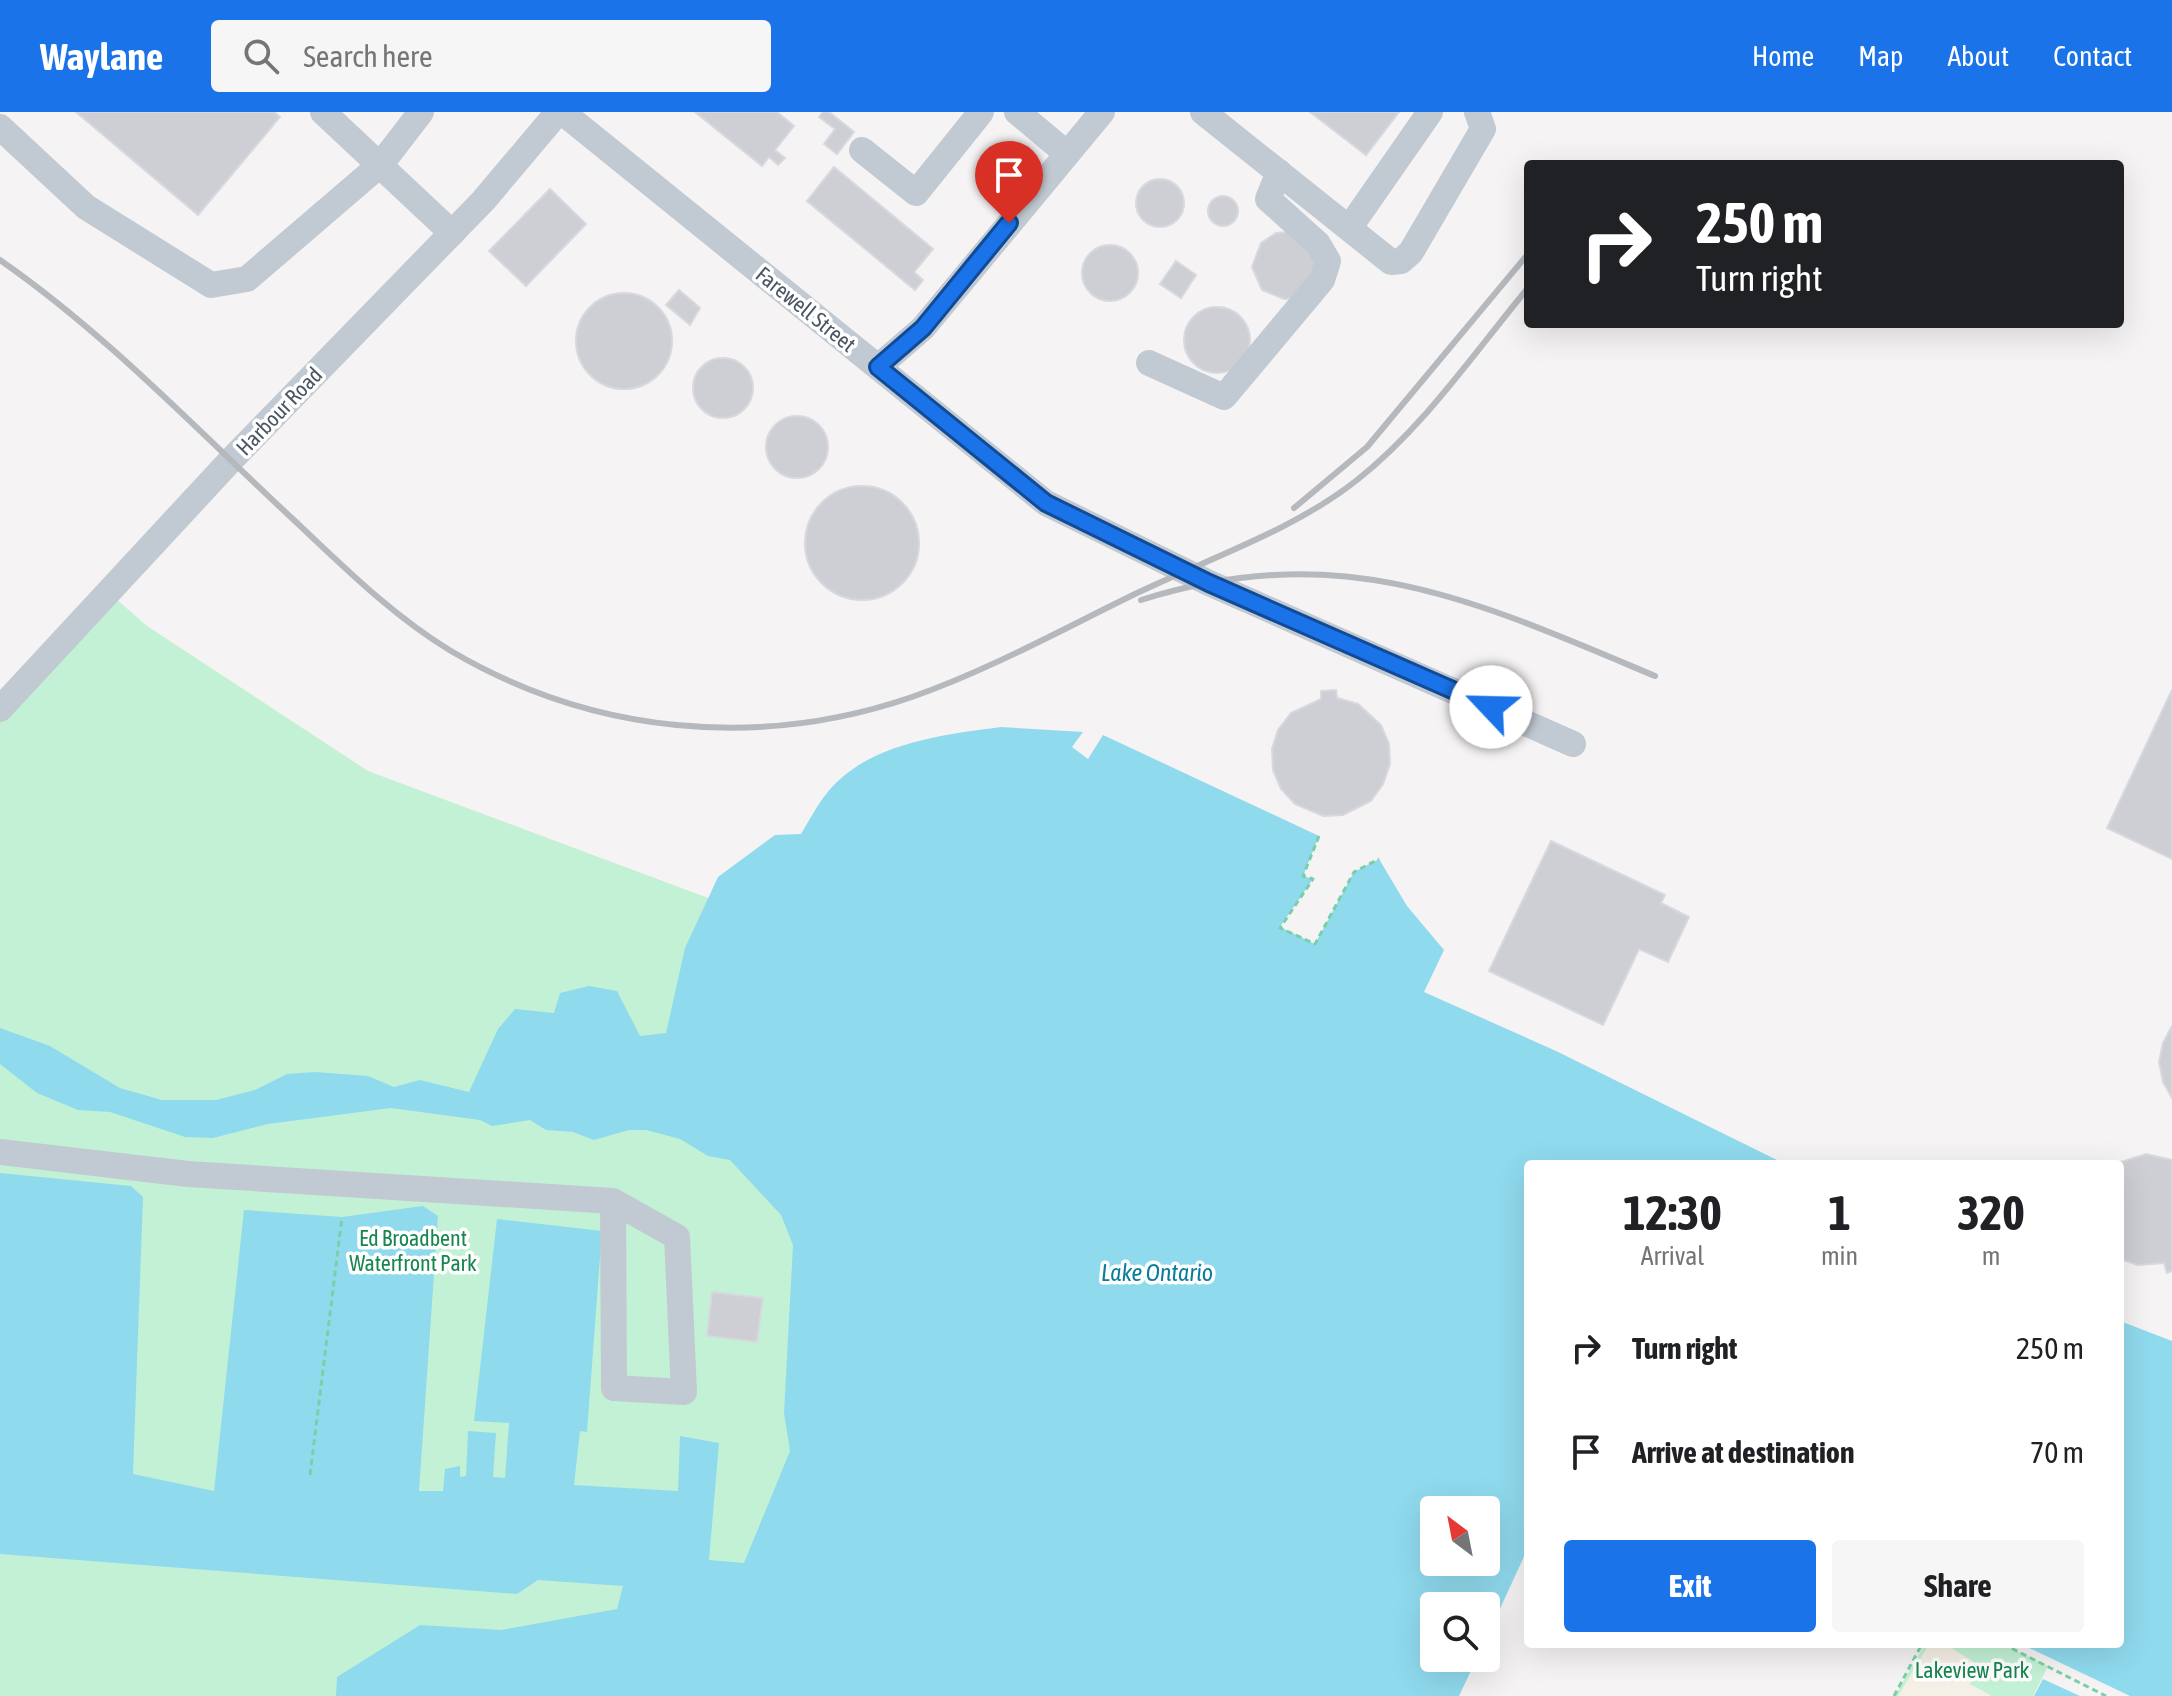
<!DOCTYPE html>
<html lang="en">
<head>
<meta charset="utf-8">
<style>
  body { margin:0; font-family:"Asap Condensed",sans-serif; background:#f6f6f6; color:#202124; height:100vh; display:flex; flex-direction:column; font-size:30px; white-space:nowrap }
  * { box-sizing:border-box; margin:0 }
  p { font-size:26px; color:#757577 }
  .icon { flex:none; width:44px; height:44px; fill:none; stroke:currentColor; stroke-width:2; stroke-linecap:round; stroke-linejoin:round }
  .map { position:relative; flex:1; overflow:hidden }
  .sheet { position:absolute; left:1524px; top:1048px; width:600px; height:488px; display:flex; flex-direction:column; background:#fff; border-radius:8px; box-shadow:0 8px 32px #0002 }
  .sheet>* { flex:none }
  .top-card { position:absolute; left:1524px; top:48px; width:600px; height:168px; border-radius:8px; box-shadow:0 8px 32px #0002; background:#202124; color:#fff; overflow:hidden }
  .needle { width:52px; rotate:328deg }
  .controls { position:absolute; left:1420px; top:1384px; display:grid; gap:16px }
  .controls a { display:grid; place-items:center; width:80px; height:80px; border-radius:8px; background:#fff; box-shadow:0 8px 32px #0002; font-size:40px }
  .pin { position:absolute; display:grid; place-items:center; width:68px; height:68px; color:#fff; margin:-82px -34px; border-radius:50% 50% 50% 0; rotate:-45deg; box-shadow:0 0 8px #0007 }
  .pin .icon { rotate:45deg }
  .me { position:absolute; width:88px; margin:-44px; rotate:294deg; stroke-linejoin:round; filter:drop-shadow(0 0 6px #0008) }
  .turn { display:flex; align-items:center; gap:28px; height:168px; padding:0 40px; font-size:36px }
  .turn .icon { width:104px; height:104px; stroke-width:2.5 }
  .turn b { display:block; font-size:56px; line-height:68px }
  .eta { display:flex; justify-content:space-evenly; align-items:center; height:136px; text-align:center }
  .eta b { font-size:48px; font-weight:700; line-height:56px }
  .action { display:flex; gap:16px; margin-top:auto; padding:16px 40px }
  .action a { flex:1; height:92px; border-radius:8px; background:#1a73e8; color:#fff; font-size:32px; font-weight:700; line-height:92px; text-align:center }
  .action a+a { background:#f6f6f6; color:#202124 }
  ul { padding:0; list-style:none }
  li { display:flex; align-items:center; gap:24px; height:104px; padding:0 40px }
  li div { flex:1 }
  li b { display:block; font-size:30px }
  li em { font-style:normal }
  header { display:flex; align-items:center; gap:48px; box-sizing:border-box; height:112px; padding:0 40px; background:#1a73e8; color:#fff }
  header strong { font-size:38px }
  nav { display:flex; gap:44px; margin-inline-start:auto; font-size:28px }
  .search { width:560px; height:72px; background:#f6f6f6; display:flex; align-items:center; gap:20px; box-sizing:border-box; padding:0 28px; border-radius:8px; color:#757577; font-size:30px }
  .map>svg:first-child { display:block }
  .green { fill:#c3f1d5 }
  .sand { fill:#f5f0e5 }
  .water { fill:#90daee; fill-rule:evenodd }
  .building { fill:#cdcfd5; stroke:#d7d9de; stroke-width:2 }
  .lines { fill:none; stroke-linecap:round; stroke-linejoin:round }
  .path { stroke:#7ad0a6; stroke-width:3; stroke-dasharray:6 4; stroke-linecap:butt }
  .minor { stroke:#c1cad2; stroke-width:26 }
  .rail { stroke:#b5b8bd; stroke-width:6 }
  .route-casing { stroke:#114b97; stroke-width:20 }
  .route { stroke:#1a73e8; stroke-width:14 }
  .labels { text-anchor:middle; stroke-width:7; stroke-linejoin:round; paint-order:stroke }
  .street-label { font-size:22px; fill:#4a5661; stroke:#fff }
  .park-label { font-size:22px; fill:#17864f; stroke:#fff }
  .water-label { font-size:24px; font-style:italic; fill:#0c7c9b; stroke:#fff }
</style>
</head>
<body>
<header>
<strong>Waylane</strong>
<div class="search"><svg class="icon" aria-label="search" viewBox="0 0 24 24"><circle cx="10" cy="10" r="6"/><path d="M15 15l6 6"/></svg>Search here</div>
<nav><a>Home</a><a>Map</a><a>About</a><a>Contact</a></nav>
</header>
<div class="map">
<svg width="2172" height="1584" viewBox="0 0 2172 1584">
  <rect width="100%" height="100%" fill="#f5f3f3"/>
  <g class="green">
    <path d="M115 486 147 514 368 659 751 802 833 1107 780 1584H0V608Z"/>
    <path d="M1925 1532H2003L2048 1554 2033 1584H1895Z"/>
  </g>
  <path class="sand" d="M1929 1532H1945L1979 1553 1970 1572 1992 1584H1898Z"/>
  <g class="water">
    <path d="M1001 615 1083 620 1072 635 1088 647 1103 623 1319 724 1303 764 1313 767 1280 815 1315 832 1354 760 1379 747 1407 794 1444 838 1424 880 1556 939 1785 1052H1528V1436L1486 1527V1494H1434V1546H1477L1459 1584H336L337 1565 420 1513 501 1518 617 1497 623 1474 538 1468 517 1482 0 1442V1061L131 1074 143 1085 133 1362 214 1379 244 1098 342 1105 423 1094 438 1104 419 1379H443L445 1357 460 1354V1365L466 1364 468 1319 496 1321 493 1365 505 1366 509 1311 474 1309 497 1107 602 1119 587 1320 580 1319 574 1373 678 1379 680 1324 719 1331 709 1448 744 1451 790 1339 784 1301 793 1133 781 1103 730 1048 708 1044 680 1027 646 1018H629L594 1028 573 1020 546 1018 530 1008 492 1014 480 1008 391 996 268 1012 213 1026 185 1025 110 1000 78 998 37 981 0 952V916L50 934 120 976 162 988H216L255 978 287 962 315 960 368 964 394 975 420 968 469 980 498 917 515 897 554 901 560 881 589 874 617 879 640 924 666 921 685 836 718 765 775 723 801 722C809 709 817 693 827 681 867 631 942 623 1001 615ZM1434 1398H1486V1450H1434Z"/>
    <path d="M2120 1209 2172 1229V1584H2130L2021 1532H2120Z"/>
    <path d="M2043 1567 2080 1584H2034Z"/>
  </g>
  <g class="building">
    <path d="M76 0H274L280 5 198 103Z"/>
    <path d="M695 0H777L794 14 775 38 785 46 778 53 769 45 762 54Z"/>
    <path d="M823 0H829L854 20 837 42 824 32 835 17 819 5Z"/>
    <path d="M1310 0H1399L1366 43Z"/>
    <path d="M834 55 933 137 914 160 923 168 915 178 807 89Z"/>
    <circle cx="1160" cy="91" r="24"/>
    <path d="M550 77 586 112 526 174 489 139Z"/>
    <circle cx="1223" cy="99" r="15"/>
    <path d="M1288 120 1319 150 1295 186 1284 187 1262 178 1252 155 1261 131 1276 121Z"/>
    <circle cx="1110" cy="161" r="28"/>
    <path d="M1176 149 1196 163 1181 186 1160 172Z"/>
    <path d="M679 178 700 196 690 213 666 193Z"/>
    <circle cx="624" cy="229" r="48"/>
    <circle cx="1217" cy="228" r="33"/>
    <circle cx="723" cy="276" r="30"/>
    <circle cx="797" cy="335" r="31"/>
    <circle cx="862" cy="431" r="57"/>
    <path d="M1336 578 1337 586 1358 592 1381 613 1389 632 1390 652 1383 672 1371 689 1343 703 1323 704 1295 692 1281 677 1273 658 1272 637 1278 618 1291 601 1321 587V579Z"/>
    <path d="M2172 578V747L2107 716Z"/>
    <path d="M1551 729 1665 783 1661 791 1689 805 1668 850 1639 837 1603 913 1489 859Z"/>
    <path d="M2172 914V986L2163 970 2159 950 2163 931Z"/>
    <path d="M2146 1042 2172 1048V1159L2167 1161 2164 1151 2138 1153 2120 1147V1052H2115Z"/>
    <path d="M712 1180 763 1186 757 1230 707 1224Z"/>
  </g>
  <g class="lines">
    <g class="path">
      <path d="M1319 724 1303 764 1313 767 1280 816 1315 832 1354 760 1379 747"/>
      <path d="M310 1363 342 1105"/>
      <path d="M2003 1532 2106 1584"/>
      <path d="M1894 1584 1922 1532"/>
    </g>
    <g class="minor">
      <path d="M323 0 452 121"/>
      <path d="M562 0 1046 391 1209 471 1573 632"/>
      <path d="M1017 0 1066 41"/>
      <path d="M1203 0 1391 150 1401 149 1411 140 1483 17 1477 0"/>
      <path d="M0 15 86 95 211 173 247 167 381 52 421 0"/>
      <path d="M862 38 916 81 981 0"/>
      <path d="M1350 115 1430 0"/>
      <path d="M1149 251 1224 285 1322 168 1328 149 1318 132 1268 87 1279 60"/>
      <path d="M878 255 923 216 1102 0"/>
      <path d="M0 597 230 349 483 89 558 0"/>
      <path d="M0 1040 188 1062 613 1089 677 1125 684 1280 614 1276 613 1089"/>
    </g>
    <g class="rail">
      <path d="M0 148C108 223 200 321 296 410 345 456 393 504 451 539 592 622 758 638 912 585 989 558 1063 517 1137 481 1210 446 1294 418 1357 368 1424 315 1474 241 1528 176"/>
      <path d="M1294 396 1367 335 1528 142"/>
      <path d="M1141 488C1341 425 1474 488 1655 564"/>
    </g>
  </g>
  <g class="lines">
    <defs>
      <path id="route" d="M1009 111 923 216 878 255 1046 391 1209 471 1491 595"/>
    </defs>
    <use href="#route" class="route-casing"/>
    <use href="#route" class="route"/>
  </g>
  <g class="labels">
    <g class="street-label">
      <text transform="translate(806 197) rotate(39)" y="8">Farewell Street</text>
      <text transform="translate(279 299) rotate(-46)" y="8">Harbour Road</text>
    </g>
    <g class="park-label">
      <text x="413" y="1134">Ed Broadbent<tspan x="413" dy="25">Waterfront Park</tspan></text>
      <text x="1972" y="1566">Lakeview Park</text>
    </g>
    <g class="water-label">
      <text x="1157" y="1169">Lake Ontario</text>
    </g>
  </g>
</svg>
<div class="controls">
<a><svg class="needle" viewBox="-14 -14 28 28"><path d="M0-13l5 13h-10z" fill="#e53935"/><path d="M0 13l5-13h-10z" fill="#757577"/></svg></a>
<a><svg class="icon" aria-label="search" viewBox="0 0 24 24"><circle cx="10" cy="10" r="6"/><path d="M15 15l6 6"/></svg></a>
</div>
<div class="pin" style="left:1009px;top:111px;background:#d93025"><svg class="icon" aria-label="arrive" viewBox="0 0 24 24"><path d="M6 21V4h12l-3 4 3 4H6"/></svg></div>
<svg class="me" style="left:1491px;top:595px" viewBox="-20 -20 40 40"><circle r="19" fill="#fff"/><path d="M0-13L10 11 0 6-10 11z" fill="#1a73e8"/></svg>
<div class="top-card">
<div class="turn"><svg class="icon" aria-label="right" viewBox="0 0 24 24"><path d="M7 20v-9h11M14 6l5 5-5 5"/></svg><div><b>250 m</b>Turn right</div></div>
</div>
<section class="sheet">
<div class="eta">
<div><b>12:30</b><p>Arrival</p></div>
<div><b>1</b><p>min</p></div>
<div><b>320</b><p>m</p></div>
</div>
<ul>
<li><svg class="icon" aria-label="right" viewBox="0 0 24 24"><path d="M7 20v-9h11M14 6l5 5-5 5"/></svg><div><b>Turn right</b></div><em>250 m</em></li>
<li><svg class="icon" aria-label="arrive" viewBox="0 0 24 24"><path d="M6 21V4h12l-3 4 3 4H6"/></svg><div><b>Arrive at destination</b></div><em>70 m</em></li>
</ul>
<div class="action"><a>Exit</a><a>Share</a></div>
</section>
</div>
</body>
</html>
